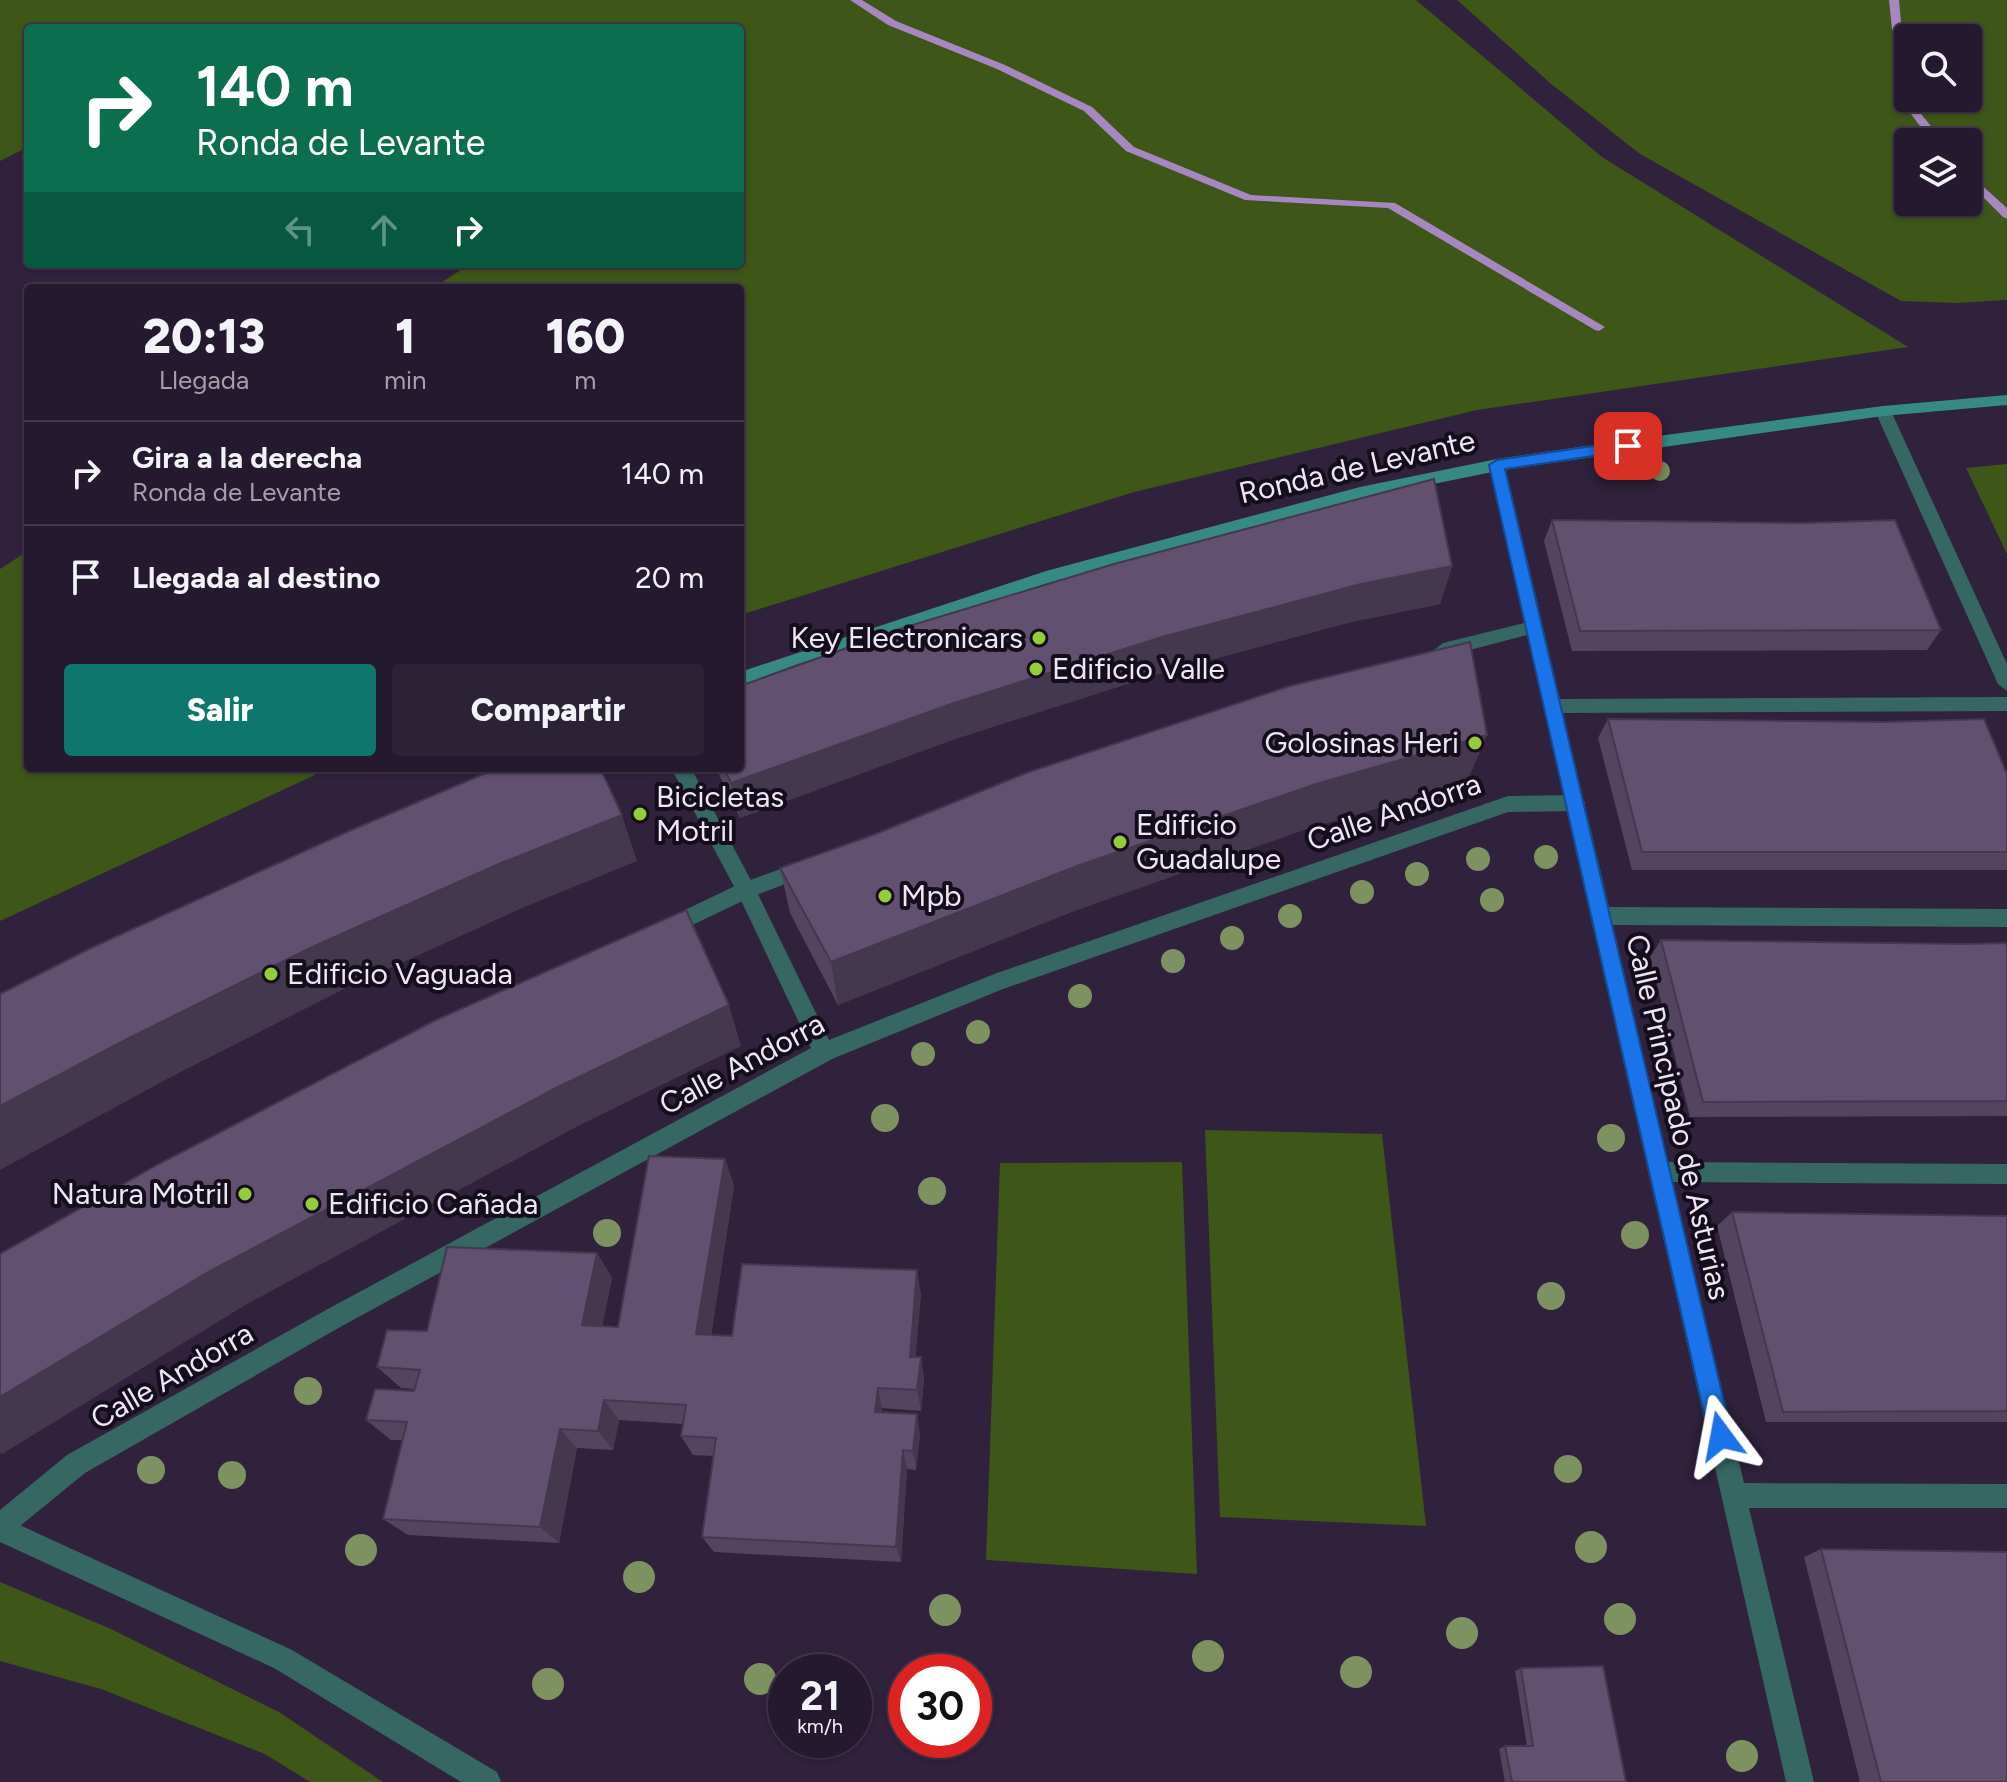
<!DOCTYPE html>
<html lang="es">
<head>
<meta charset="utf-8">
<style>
  body { margin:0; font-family:Figtree,sans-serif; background:#2c2236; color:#f1f3f6; height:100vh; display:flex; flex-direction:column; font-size:30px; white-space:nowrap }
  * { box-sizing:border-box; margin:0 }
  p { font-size:26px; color:#a3a0aa }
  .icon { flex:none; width:44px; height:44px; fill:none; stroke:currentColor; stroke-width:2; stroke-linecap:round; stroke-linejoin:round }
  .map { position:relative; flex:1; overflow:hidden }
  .side { position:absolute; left:24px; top:284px; width:720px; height:488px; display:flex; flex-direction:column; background:#24192e; border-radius:8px; box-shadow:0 2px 6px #0004,0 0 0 2px #41384a }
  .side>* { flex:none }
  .banner { position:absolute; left:24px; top:24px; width:720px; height:244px; border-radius:8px; box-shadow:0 2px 6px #0004,0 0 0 2px #41384a; background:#0b6e4f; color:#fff; overflow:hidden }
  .tools { position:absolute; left:1894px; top:24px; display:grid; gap:16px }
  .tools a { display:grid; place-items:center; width:88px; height:88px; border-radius:8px; background:#24192e; box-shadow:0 2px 6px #0004,0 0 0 2px #41384a; font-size:40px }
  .speed { position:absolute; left:768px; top:1654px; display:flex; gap:16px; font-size:40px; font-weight:700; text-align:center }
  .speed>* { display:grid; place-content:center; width:104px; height:104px; border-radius:50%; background:#24192e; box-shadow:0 2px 6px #0004,0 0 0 2px #41384a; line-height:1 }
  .speed small { font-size:20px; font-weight:400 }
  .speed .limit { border:12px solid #d22; background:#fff; color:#111 }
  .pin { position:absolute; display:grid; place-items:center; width:68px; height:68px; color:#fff; margin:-34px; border-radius:16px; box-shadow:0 4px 12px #0006 }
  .me { position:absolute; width:88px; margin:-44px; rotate:347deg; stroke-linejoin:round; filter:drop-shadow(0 0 6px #0008) }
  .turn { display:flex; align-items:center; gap:28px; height:168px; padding:0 40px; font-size:36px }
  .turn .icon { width:104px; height:104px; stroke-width:2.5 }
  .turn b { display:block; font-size:56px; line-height:68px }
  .lanes { display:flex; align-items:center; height:76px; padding:0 40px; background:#0003; justify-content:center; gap:40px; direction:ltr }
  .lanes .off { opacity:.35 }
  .eta { display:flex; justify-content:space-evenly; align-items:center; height:136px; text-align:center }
  .eta b { font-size:48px; font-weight:800; line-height:56px }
  .action { display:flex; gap:16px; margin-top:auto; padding:16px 40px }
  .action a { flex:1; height:92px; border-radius:8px; background:#0f766e; color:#fff; font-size:32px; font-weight:800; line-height:92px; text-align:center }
  .action a+a { background:#2c2236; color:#f1f3f6 }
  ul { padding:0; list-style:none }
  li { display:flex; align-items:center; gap:24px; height:104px; padding:0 40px; border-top:2px solid #41384a }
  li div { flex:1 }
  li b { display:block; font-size:30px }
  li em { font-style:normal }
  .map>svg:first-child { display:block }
  .green { fill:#3e5618; fill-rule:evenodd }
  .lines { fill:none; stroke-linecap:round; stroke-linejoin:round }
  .stream { fill:#a687c0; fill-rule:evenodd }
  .pedestrian { fill:#376763; fill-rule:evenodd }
  .minor { fill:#376763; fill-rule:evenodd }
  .tertiary { fill:#376763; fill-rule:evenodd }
  .secondary { fill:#378a84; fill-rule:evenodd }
  .tree { fill:#7e9161 }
  .wall { fill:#534560 }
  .shaded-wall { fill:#44384e }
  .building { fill:#615070; stroke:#44384e; stroke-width:2 }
  .route { fill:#1a73e8; stroke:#114b97; stroke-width:2 }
  .poi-dot { fill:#95cc3b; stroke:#140e1a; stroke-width:3 }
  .labels { text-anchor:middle; stroke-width:8; stroke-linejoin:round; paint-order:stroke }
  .street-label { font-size:30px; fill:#eee5f8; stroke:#140e1a }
  .poi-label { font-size:30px; fill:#eee5f8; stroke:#140e1a; text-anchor:start }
</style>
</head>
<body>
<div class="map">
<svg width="2007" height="1782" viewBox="0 0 2007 1782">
  <rect width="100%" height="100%" fill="#30213d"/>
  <g class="green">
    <path d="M0 0H1416L1602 157 1908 347 1477 410 1134 492 740 615V288H433L470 264H740V28H28V147L0 161Z"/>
    <path d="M1457 0H2007V300L1956 303 1901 301 1640 154 1550 83ZM1908 38H1968V98H1908ZM1908 142H1968V202H1908Z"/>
    <path d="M2007 464V554L1966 468Z"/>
    <path d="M28 551V768H330L0 921V569Z"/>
    <path d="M1205 1130 1382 1134 1426 1526 1220 1517Z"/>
    <path d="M1182 1162 1197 1574 986 1560 1000 1163Z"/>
    <path d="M0 1582 111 1629 279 1712 383 1782H310L265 1754 101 1689 0 1661Z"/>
  </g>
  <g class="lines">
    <g class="stream">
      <path d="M850 0H862L896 21 1005 65 1092 107 1134 147 1251 195 1395 203 1605 327 1599 331 1595 330 1388 208 1245 200 1126 151 1084 111 997 69 888 25Z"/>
      <path d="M1889 0H1899L1908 98 1944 142H1932L1899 98Z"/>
      <path d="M1968 173 2007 208V219L2003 217 1968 182Z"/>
    </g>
    <path class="pedestrian" d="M671 768H691L753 884 829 1040 997 973 1508 796 1575 795 1582 797 1585 803 1582 809 1575 811 1508 812 1003 989 832 1059 342 1326 85 1473 9 1535 0 1539V1510L67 1455 326 1310 811 1048 738 894Z"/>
    <g class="minor">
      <path d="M1883 406 1891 411 2007 664V691L1998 684 1875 411Z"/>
      <path d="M1497 459 1505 465 1560 699 2007 697V711L1563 713 1609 907 2007 909V927L1613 925 1668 1162 2007 1164V1184L1673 1182 1744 1483 2007 1484V1508H1749L1814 1782H1786L1527 635 1443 657 1434 650 1443 643 1524 623 1489 465Z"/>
      <path d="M808 859 815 861 818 867 815 873 753 896 665 938 658 935 655 929 658 923 739 884Z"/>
    </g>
    <path class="tertiary" d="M0 1516 292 1650 497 1772 501 1782H461L274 1668 0 1542Z"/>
    <path class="secondary" d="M2007 395V405L1883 416 1628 452 1497 471 1360 499 1048 583 795 665 740 686V672L1046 571 1360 487 1497 459 1628 440 1883 406Z"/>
  </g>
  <g class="tree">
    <circle cx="1660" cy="471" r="10"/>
    <circle cx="1546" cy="857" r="12"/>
    <circle cx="1478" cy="859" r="12"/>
    <circle cx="1417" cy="874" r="12"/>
    <circle cx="1362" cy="892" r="12"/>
    <circle cx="1492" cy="900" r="12"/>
    <circle cx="1290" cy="916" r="12"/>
    <circle cx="1232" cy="938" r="12"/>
    <circle cx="1173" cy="961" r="12"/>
    <circle cx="1080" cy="996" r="12"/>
    <circle cx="978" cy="1032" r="12"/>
    <circle cx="923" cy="1054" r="12"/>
    <circle cx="885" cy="1118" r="14"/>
    <circle cx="1611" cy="1138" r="14"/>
    <circle cx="932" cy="1191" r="14"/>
    <circle cx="607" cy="1233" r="14"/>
    <circle cx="1635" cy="1235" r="14"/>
    <circle cx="1551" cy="1296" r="14"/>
    <circle cx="308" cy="1391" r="14"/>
    <circle cx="1568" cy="1469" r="14"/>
    <circle cx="151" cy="1470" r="14"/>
    <circle cx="232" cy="1475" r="14"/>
    <circle cx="1591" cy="1547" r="16"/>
    <circle cx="361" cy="1550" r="16"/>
    <circle cx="639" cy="1577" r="16"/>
    <circle cx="945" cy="1610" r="16"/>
    <circle cx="1620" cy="1619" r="16"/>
    <circle cx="1462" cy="1633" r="16"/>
    <circle cx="1208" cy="1656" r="16"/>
    <circle cx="1356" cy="1672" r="16"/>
    <circle cx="760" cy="1679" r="16"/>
    <circle cx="548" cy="1684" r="16"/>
    <circle cx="1742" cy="1756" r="16"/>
  </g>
  <g class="wall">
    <path d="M1552 520 1941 630 1927 650 1572 651 1544 541Z"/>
    <path d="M1452 566 1440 604 1351 622 1158 674 952 740 740 818 716 768H740Z"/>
    <path d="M1608 719 1884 722 2007 774V870H1632L1598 738Z"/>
    <path d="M1467 782 1303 830 1074 911 838 1005 790 913 780 868Z"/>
    <path d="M1661 940 1964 944 2007 943V1116L1690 1117 1650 957Z"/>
    <path d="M725 1159 734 1186 711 1335 732 1336 921 1294 915 1357H921L924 1379 921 1411 882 1408V1412L920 1434 916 1470 907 1469 901 1562 714 1552 702 1537 714 1456 693 1455 681 1436 683 1424 619 1420 613 1450 577 1448 559 1543 408 1535 383 1519 403 1440H391L366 1420 414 1391 415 1389 401 1388 377 1367 427 1331 597 1253 612 1278 602 1326 618 1327Z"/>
    <path d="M1732 1212 2007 1216V1422H1766L1717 1226Z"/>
    <path d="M1821 1549 2007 1782H1860L1804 1557Z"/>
    <path d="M1521 1668 1626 1782H1505L1499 1749 1505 1746H1527L1515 1671Z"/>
  </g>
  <g class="shaded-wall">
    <path d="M1452 566 1440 604 1351 622 1158 674 952 740 740 818 731 783 951 704 1162 637 1361 584Z"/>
    <path d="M1487 735 1467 782 1303 830 1074 911 838 1005 831 962 1077 866 1316 784Z"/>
    <path d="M622 815 637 861 522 908 340 991 169 1078 0 1170V1106L129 1038 310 948 501 863Z"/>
    <path d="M729 1005 741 1046 578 1126 247 1304 2 1454 0 1453V1397L208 1272 558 1087Z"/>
    <path d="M725 1159 734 1186 708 1357 696 1334Z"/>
    <path d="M597 1253 612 1278 598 1348 582 1325Z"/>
    <path d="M917 1270 921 1294 914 1378 910 1357Z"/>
    <path d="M921 1357 924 1379 921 1411 917 1390Z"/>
    <path d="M878 1388 882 1408 880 1432 875 1412Z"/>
    <path d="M604 1400 619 1420 613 1450 598 1431Z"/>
    <path d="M917 1414 920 1434 916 1470 913 1451Z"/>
    <path d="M560 1429 577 1448 559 1543 540 1527Z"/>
    <path d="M903 1450 907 1469 901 1562 896 1547Z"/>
  </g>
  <g class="building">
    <path d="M1434 479 1452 566 1361 584 1162 637 951 704 731 783 724 768H740V686L906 627 1114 564Z"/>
    <path d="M1552 520 1804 523 1895 520 1941 630 1580 631Z"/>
    <path d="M1470 642 1487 735 1316 784 1077 866 831 962 780 868 873 835 1029 772 1290 686Z"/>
    <path d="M1608 719 1884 722 1984 719 2007 774V852H1642Z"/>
    <path d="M498 768H600L622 815 501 863 310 948 129 1038 0 1106V994L91 948 347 832Z"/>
    <path d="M686 910 729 1005 558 1087 208 1272 0 1397V1254L159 1164 436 1020Z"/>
    <path d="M1661 940 1964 944 2007 943V1101L1703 1102Z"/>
    <path d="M649 1156 725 1159 696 1334 732 1336 742 1264 917 1270 910 1357H921L917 1390 878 1388 875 1412 917 1414 913 1451 903 1450 896 1547 702 1537 716 1438 681 1436 686 1405 604 1400 598 1431 560 1429 540 1527 383 1519 407 1422 366 1420 375 1389 414 1391 420 1370 377 1367 387 1330 427 1331 447 1247 597 1253 582 1325 618 1327Z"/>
    <path d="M1732 1212 2007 1216V1411L1783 1412Z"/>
    <path d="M1821 1549 2007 1552V1782H1881Z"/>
    <path d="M1603 1666 1626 1782H1512L1505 1746H1533L1521 1668Z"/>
  </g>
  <path class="route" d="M1628 441 1634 442V450L1505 469 1732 1436 1728 1444 1721 1447 1713 1444 1709 1436 1489 465 1497 460Z"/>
  <g class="poi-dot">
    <circle cx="1039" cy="638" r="8"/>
    <circle cx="1036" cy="669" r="8"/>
    <circle cx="1475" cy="743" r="8"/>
    <circle cx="640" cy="814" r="8"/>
    <circle cx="1120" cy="842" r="8"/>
    <circle cx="885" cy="896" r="8"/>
    <circle cx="271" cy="974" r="8"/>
    <circle cx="245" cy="1194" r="8"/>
    <circle cx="312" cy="1204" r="8"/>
  </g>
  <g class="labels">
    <g class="street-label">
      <text transform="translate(1357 467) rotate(-13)" y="10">Ronda de Levante</text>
      <text transform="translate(1394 812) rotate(-19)" y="10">Calle Andorra</text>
      <text transform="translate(742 1064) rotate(-28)" y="10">Calle Andorra</text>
      <text transform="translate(1678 1117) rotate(77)" y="10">Calle Principado de Asturias</text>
      <text transform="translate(172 1376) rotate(-30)" y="10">Calle Andorra</text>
    </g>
    <g class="poi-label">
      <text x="1023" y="648" text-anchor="end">Key Electronicars</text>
      <text x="1052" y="679">Edificio Valle</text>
      <text x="1459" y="753" text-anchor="end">Golosinas Heri</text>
      <text x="656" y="807">Bicicletas<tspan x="656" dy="34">Motril</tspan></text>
      <text x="1136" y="835">Edificio<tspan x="1136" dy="34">Guadalupe</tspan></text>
      <text x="901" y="906">Mpb</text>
      <text x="287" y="984">Edificio Vaguada</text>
      <text x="229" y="1204" text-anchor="end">Natura Motril</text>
      <text x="328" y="1214">Edificio Cañada</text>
    </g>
  </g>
</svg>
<div class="tools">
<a><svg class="icon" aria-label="search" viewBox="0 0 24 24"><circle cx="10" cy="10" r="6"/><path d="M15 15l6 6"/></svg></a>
<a><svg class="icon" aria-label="layers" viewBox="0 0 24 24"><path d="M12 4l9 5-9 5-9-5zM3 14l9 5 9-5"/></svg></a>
</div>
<div class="speed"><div>21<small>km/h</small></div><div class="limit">30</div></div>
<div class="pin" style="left:1628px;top:446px;background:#d93025"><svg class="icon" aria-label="arrive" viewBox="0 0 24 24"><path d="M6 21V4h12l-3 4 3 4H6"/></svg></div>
<svg class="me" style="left:1721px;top:1436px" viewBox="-20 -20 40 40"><path d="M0-17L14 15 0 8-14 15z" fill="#1a73e8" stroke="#fff" stroke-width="4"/></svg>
<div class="banner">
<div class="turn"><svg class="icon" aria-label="right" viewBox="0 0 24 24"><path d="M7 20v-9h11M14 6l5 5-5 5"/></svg><div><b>140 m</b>Ronda de Levante</div></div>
<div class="lanes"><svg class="icon off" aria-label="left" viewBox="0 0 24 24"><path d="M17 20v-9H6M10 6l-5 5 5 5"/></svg><svg class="icon off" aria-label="ahead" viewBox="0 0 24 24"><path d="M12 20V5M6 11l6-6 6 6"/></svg><svg class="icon" aria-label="right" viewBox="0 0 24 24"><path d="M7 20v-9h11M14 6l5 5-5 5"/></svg></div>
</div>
<section class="side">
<div class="eta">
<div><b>20:13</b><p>Llegada</p></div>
<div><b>1</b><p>min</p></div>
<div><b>160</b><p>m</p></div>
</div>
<ul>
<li><svg class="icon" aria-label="right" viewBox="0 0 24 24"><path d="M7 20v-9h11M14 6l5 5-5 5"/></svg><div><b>Gira a la derecha</b><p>Ronda de Levante</p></div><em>140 m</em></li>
<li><svg class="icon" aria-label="arrive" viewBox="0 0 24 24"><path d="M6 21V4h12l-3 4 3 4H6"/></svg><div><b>Llegada al destino</b></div><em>20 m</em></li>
</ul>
<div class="action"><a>Salir</a><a>Compartir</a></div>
</section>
</div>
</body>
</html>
